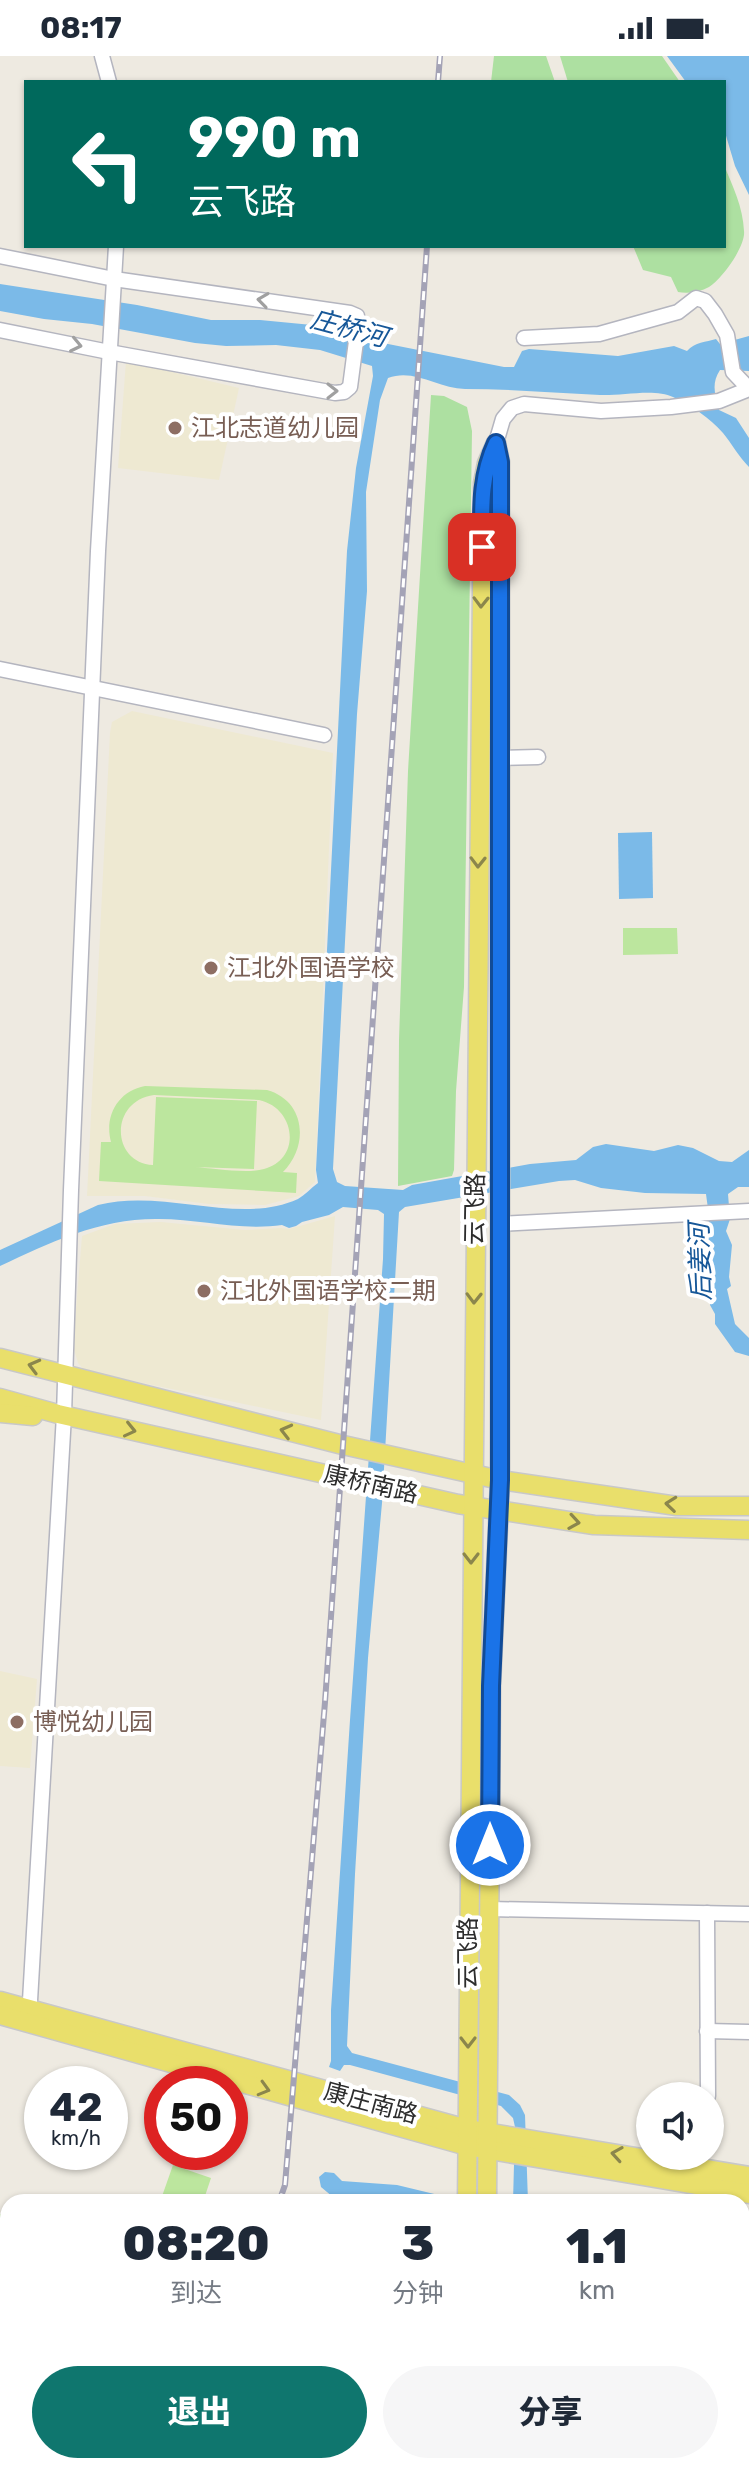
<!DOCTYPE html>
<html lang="zh">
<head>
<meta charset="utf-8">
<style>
  body { margin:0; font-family:Rubik,"Noto Sans SC",sans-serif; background:#f6f6f7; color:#1f2937; height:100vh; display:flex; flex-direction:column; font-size:30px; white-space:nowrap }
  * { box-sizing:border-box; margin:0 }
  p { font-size:26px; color:#747a83 }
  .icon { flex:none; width:44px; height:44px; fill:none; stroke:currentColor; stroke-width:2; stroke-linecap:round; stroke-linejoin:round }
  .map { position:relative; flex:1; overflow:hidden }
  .panel { position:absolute; left:0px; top:2138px; width:750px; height:280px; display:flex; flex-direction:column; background:#fff; border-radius:24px 24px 0 0; box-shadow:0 2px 6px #0004 }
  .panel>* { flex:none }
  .guide { position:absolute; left:24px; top:24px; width:702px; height:168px; border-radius:0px; box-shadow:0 2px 6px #0004; background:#00695c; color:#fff; overflow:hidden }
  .tools { position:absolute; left:636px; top:2026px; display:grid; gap:16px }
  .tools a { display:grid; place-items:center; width:88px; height:88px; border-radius:50%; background:#fff; box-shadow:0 2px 6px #0004; font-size:40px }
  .speed { position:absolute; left:24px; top:2010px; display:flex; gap:16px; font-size:40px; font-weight:700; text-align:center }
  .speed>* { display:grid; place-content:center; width:104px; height:104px; border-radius:50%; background:#fff; box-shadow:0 2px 6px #0004; line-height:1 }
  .speed small { font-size:20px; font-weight:400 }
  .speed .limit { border:12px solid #d22; background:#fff; color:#111 }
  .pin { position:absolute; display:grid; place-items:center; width:68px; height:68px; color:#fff; margin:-34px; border-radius:16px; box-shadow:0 4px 12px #0006 }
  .me { position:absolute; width:88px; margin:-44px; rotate:0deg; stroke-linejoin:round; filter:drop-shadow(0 0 6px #0008) }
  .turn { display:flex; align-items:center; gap:28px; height:168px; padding:0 32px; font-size:36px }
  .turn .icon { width:104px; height:104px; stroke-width:2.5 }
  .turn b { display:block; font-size:56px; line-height:68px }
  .eta { display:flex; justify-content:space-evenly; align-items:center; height:136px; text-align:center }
  .eta b { font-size:48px; font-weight:800; line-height:56px }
  .cta { display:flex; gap:16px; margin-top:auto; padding:16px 32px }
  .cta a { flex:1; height:92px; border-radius:48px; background:#0f766e; color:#fff; font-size:32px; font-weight:800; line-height:92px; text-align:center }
  .cta a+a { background:#f6f6f7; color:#1f2937 }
  .status { display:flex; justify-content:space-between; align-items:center; height:56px; padding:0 40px; background:#fff; direction:ltr }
  .status svg { height:22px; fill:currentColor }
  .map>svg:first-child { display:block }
  .education { fill:#eee9d2 }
  .green { fill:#ade0a1 }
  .pitch { fill:#bce69e; fill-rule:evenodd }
  .water { fill:#7bbae8 }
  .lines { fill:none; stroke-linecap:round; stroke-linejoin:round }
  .minor-casing { stroke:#b4b5bf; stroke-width:17 }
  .major-casing { stroke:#c8c8c8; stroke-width:21 }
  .minor { stroke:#fff; stroke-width:14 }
  .major { stroke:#e9df6b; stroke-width:18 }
  .rail-casing { stroke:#a4a3b6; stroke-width:6 }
  .rail { stroke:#fff; stroke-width:3; stroke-dasharray:9; stroke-linecap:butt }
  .oneway { stroke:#a0a0a0 }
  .oneway2 { stroke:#8b864c }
  .route-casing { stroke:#114b97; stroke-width:20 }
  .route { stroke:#1a73e8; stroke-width:14 }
  .education-dot { fill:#8d6e63; stroke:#fff; stroke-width:3 }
  .labels { text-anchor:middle; stroke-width:8; stroke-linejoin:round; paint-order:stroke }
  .education-label { font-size:24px; fill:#785e54; stroke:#fff; text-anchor:start }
  .street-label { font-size:24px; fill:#2d2d2d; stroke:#fff }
  .water-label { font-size:26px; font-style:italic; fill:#165798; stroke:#fff }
</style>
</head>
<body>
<div class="status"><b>08:17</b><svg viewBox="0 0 49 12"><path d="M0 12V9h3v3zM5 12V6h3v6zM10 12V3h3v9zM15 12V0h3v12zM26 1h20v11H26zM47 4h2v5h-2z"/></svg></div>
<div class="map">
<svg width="749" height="2418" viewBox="0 0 749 2418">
  <rect width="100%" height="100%" fill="#eeeae1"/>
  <g class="education">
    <path d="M126 305 239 332 219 424 118 412Z"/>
    <path d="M132 655 333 697 315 1126 299 1140 265 1149 209 1148 145 1140H87L110 677 112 666Z"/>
    <path d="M335 1160 321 1364 85 1315 78 1307 73 1290 82 1180 115 1168 161 1166 245 1174 281 1172 289 1173Z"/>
    <path d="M0 1615 37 1623 30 1712 0 1710Z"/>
  </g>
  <g class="green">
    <path d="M494 0H546L555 26H491Z"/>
    <path d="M560 0H662L680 26H568Z"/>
    <path d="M724 109C733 131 743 151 744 175 746 190 722 223 709 231 700 236 688 238 678 236L671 221 643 214 633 190H724Z"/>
    <path d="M431 339 444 340 467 351 472 375 464 931 456 1035 454 1114 452 1120 398 1130 399 984 408 715Z"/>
  </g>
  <g class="pitch">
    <path d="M623 872H677L678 898 623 899Z"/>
    <path d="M145 1030 267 1034C306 1045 309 1090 283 1116L297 1117 296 1137 99 1125 101 1086H111C104 1060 118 1035 145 1030ZM154 1039 259 1044C296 1052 302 1103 264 1113 246 1118 213 1112 193 1111L254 1113 257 1045 156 1041 153 1109C111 1107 109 1045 154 1039Z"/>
    <path d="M173 2109 211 2122 203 2146H160Z"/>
    <path d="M0 2158 8 2160V2217L0 2215Z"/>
  </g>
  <g class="water">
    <path d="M667 0H749V139L735 110 724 73V26H686Z"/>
    <path d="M0 228 137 249 211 264H260L333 271 383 287 504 311H514L522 295 529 293 618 300 674 290 687 295C695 286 706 286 716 283L720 288 749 280V315L720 314C711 328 715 338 719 354L736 362 749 382V411C739 401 732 388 723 377 710 362 691 349 673 341 655 332 621 340 600 339 555 337 510 333 465 333 438 333 415 312 388 322L380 344 366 436 367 535 357 658 333 1113 337 1126 345 1130 403 1134 412 1129 530 1108 576 1104 593 1091 606 1088 654 1095 678 1089 693 1092 719 1105 732 1106 749 1094V1131H738L728 1138 730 1163 726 1175 732 1189 729 1221 731 1230 727 1233 735 1268 749 1282V1300L735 1296 715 1268V1258L710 1249 712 1242C694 1222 709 1189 709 1165 709 1156 707 1147 706 1138L645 1137 601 1132 575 1124 559 1125 405 1151 399 1156 382 1447 368 1602 355 1818 347 1990 352 1997 509 2039 520 2049 525 2059 528 2146H513L515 2071 513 2062 501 2050 350 2009H344L340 2015 329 2011 331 2005V1954L350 1664 383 1203 384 1158 378 1154 343 1151 329 1159 302 1166 296 1170 289 1172 282 1169C240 1175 200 1163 159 1163 101 1162 51 1186 0 1210V1194L98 1149C164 1132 239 1170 298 1143 305 1139 311 1132 318 1127L316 1114 347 495 356 412 373 320 372 310 320 294 276 289 226 290 195 287 92 268 44 263 0 255Z"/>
    <path d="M652 776 653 842 619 843 618 777Z"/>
    <path d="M325 2116 334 2117 342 2125 397 2129 455 2143 478 2146H407L344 2142 333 2141 321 2131 319 2121Z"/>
  </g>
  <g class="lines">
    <defs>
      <g id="minor">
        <path d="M102 0 109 26"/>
        <path d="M0 200 114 223 350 257 357 260 358 270 350 331 344 336 335 337 109 296 0 274"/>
        <path d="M524 282 599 278 678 256 696 242 705 245 715 258 727 279 733 316 749 333"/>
        <path d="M496 387 503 363 512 352 524 348 601 355 671 351 719 345 749 333"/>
        <path d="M0 613 324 679"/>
        <path d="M500 702 538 701"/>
        <path d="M500 1168 749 1155"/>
        <path d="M490 1853 749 1858"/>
        <path d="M707 1857 708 2040"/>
        <path d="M29 1962 64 1359 71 1134 98 495 116 190"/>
        <path d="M707 1975 749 1976"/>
      </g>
      <g id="major">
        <path d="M0 1302 343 1389 500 1424 677 1450H749"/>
        <path d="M0 1342 58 1358 458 1448 594 1469 749 1474"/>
        <path d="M0 1357 33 1360"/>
        <path d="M0 1945 467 2073 749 2120"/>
        <path d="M0 1959 467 2090 749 2138"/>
        <path d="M467 2146 483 427 487 407 496 387"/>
        <path d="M487 2146 491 1630 500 1424V406L496 387"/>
        <path d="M465 2418V2410"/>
        <path d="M484 2418V2410"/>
      </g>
    </defs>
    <use href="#minor" class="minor-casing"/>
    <use href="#major" class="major-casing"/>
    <use href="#minor" class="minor"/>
    <use href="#major" class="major"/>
    <defs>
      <g id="rail">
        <path d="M438 26 440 0"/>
        <path d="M279 2146 285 2129 325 1646 427 190"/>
        <path d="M0 2397 8 2395"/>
      </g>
    </defs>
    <use href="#rail" class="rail-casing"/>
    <use href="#rail" class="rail"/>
  </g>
  <defs><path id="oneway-chevron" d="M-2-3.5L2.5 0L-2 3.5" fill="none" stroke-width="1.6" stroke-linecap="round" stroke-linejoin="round" transform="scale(2)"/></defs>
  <g class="oneway">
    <use href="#oneway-chevron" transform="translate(263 244) rotate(-172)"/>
    <use href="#oneway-chevron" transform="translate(76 289) rotate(12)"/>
    <use href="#oneway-chevron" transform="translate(332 335)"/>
  </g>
  <g class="oneway2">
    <use href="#oneway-chevron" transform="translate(481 546) rotate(91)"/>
    <use href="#oneway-chevron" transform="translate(478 806) rotate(91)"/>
    <use href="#oneway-chevron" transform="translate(474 1242) rotate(91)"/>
    <use href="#oneway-chevron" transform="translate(34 1310) rotate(-165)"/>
    <use href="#oneway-chevron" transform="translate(130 1374) rotate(13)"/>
    <use href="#oneway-chevron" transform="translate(286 1375) rotate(-166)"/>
    <use href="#oneway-chevron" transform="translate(671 1448) rotate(-174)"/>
    <use href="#oneway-chevron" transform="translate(574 1466) rotate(9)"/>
    <use href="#oneway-chevron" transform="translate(471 1502) rotate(90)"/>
    <use href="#oneway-chevron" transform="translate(468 1986) rotate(90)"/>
    <use href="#oneway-chevron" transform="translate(264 2033) rotate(16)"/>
    <use href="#oneway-chevron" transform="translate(617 2098) rotate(-171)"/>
  </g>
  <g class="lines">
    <defs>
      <path id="route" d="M482 491C482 454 480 421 496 387L500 406V1424L491 1630 490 1789"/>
    </defs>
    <use href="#route" class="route-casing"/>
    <use href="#route" class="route"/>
  </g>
  <g class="education-dot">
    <circle cx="175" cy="372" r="8"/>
    <circle cx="211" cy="912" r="8"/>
    <circle cx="204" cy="1235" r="8"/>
    <circle cx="17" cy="1666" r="8"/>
  </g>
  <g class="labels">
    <g class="education-label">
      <text x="191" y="380">江北志道幼儿园</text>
      <text x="227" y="920">江北外国语学校</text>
      <text x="220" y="1243">江北外国语学校二期</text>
      <text x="33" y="1674">博悦幼儿园</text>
    </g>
    <g class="street-label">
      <text transform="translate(475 1153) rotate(-89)" y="8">云飞路</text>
      <text transform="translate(371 1428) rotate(13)" y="8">康桥南路</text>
      <text transform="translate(468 1897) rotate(-90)" y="8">云飞路</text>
      <text transform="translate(371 2047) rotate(15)" y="8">康庄南路</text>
    </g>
    <g class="water-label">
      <text transform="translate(349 272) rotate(15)" y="9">庄桥河</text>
      <text transform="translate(700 1206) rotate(-92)" y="9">后姜河</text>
    </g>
  </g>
</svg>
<div class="tools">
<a><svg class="icon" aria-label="sound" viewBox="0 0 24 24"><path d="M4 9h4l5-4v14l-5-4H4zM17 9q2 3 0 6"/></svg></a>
</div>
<div class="speed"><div>42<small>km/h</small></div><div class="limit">50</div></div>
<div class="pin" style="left:482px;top:491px;background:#d93025"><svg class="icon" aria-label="arrive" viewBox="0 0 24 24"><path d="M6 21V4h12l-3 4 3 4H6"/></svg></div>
<svg class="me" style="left:490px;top:1789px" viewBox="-20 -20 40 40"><circle r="17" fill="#1a73e8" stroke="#fff" stroke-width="3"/><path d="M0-11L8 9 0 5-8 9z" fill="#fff"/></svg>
<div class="guide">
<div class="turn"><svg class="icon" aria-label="left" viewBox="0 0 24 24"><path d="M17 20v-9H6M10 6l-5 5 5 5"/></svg><div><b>990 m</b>云飞路</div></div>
</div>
<section class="panel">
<div class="eta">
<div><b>08:20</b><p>到达</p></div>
<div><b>3</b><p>分钟</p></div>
<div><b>1.1</b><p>km</p></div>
</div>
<div class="cta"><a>退出</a><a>分享</a></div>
</section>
</div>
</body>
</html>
